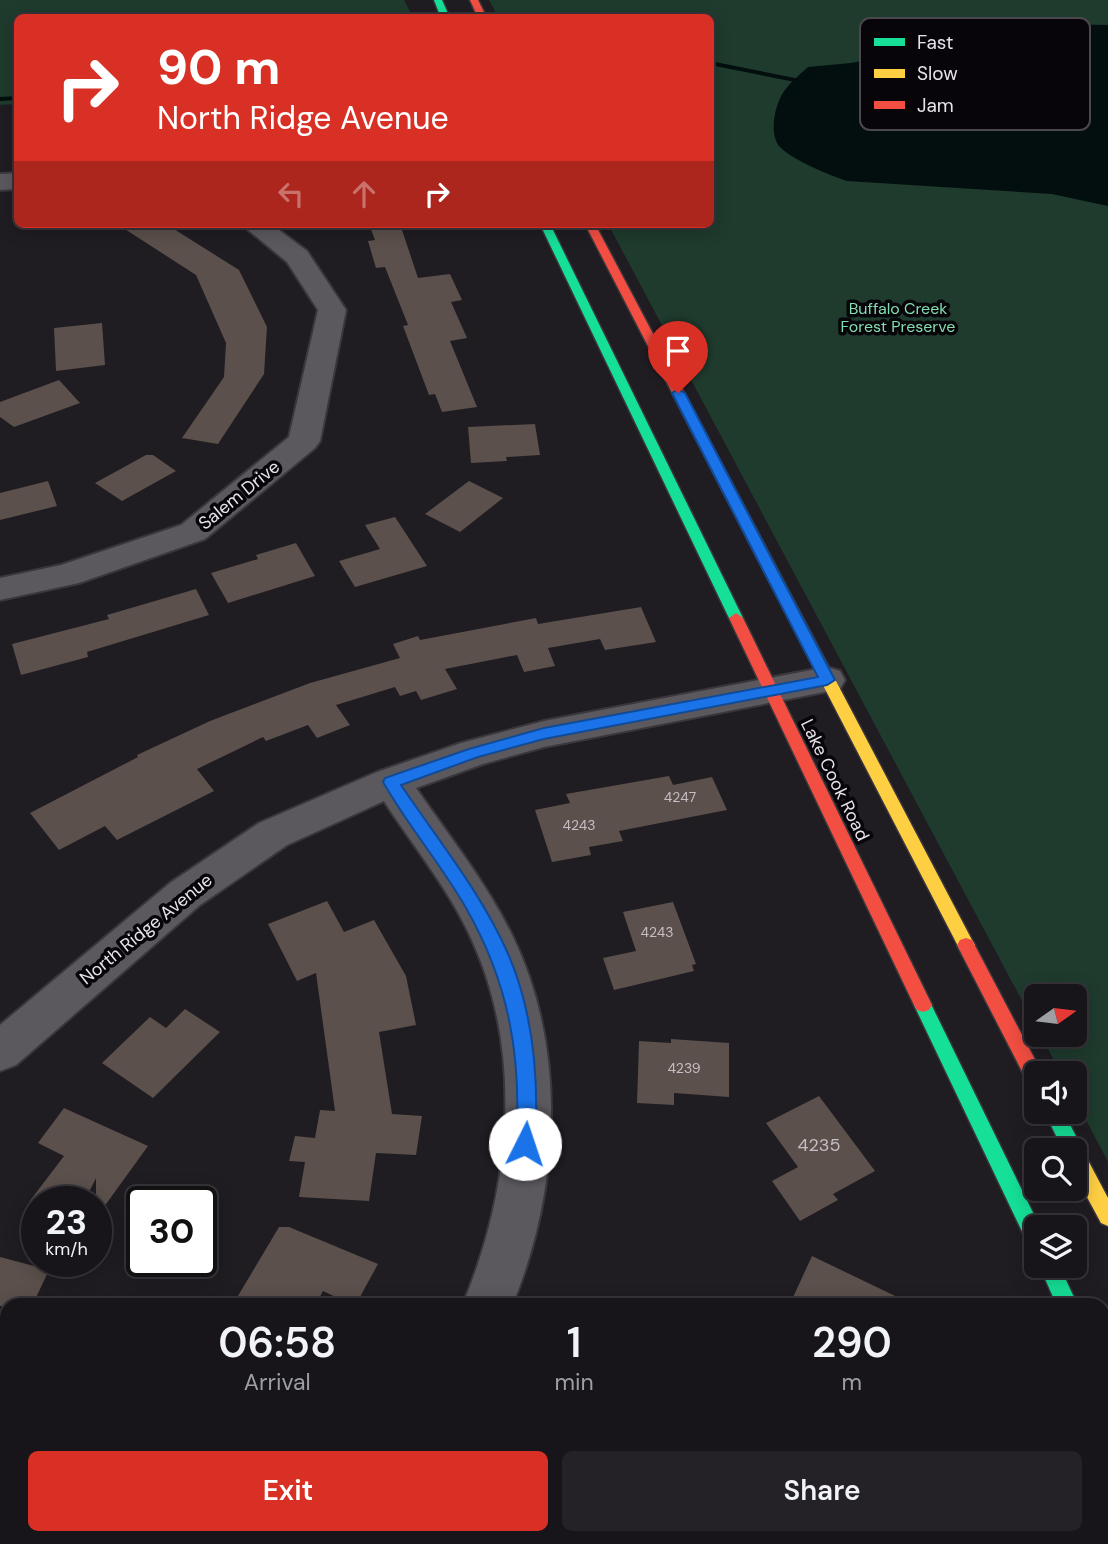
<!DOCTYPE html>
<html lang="en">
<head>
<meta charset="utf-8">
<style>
  body { margin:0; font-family:"DM Sans",sans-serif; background:#242227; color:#f1f3f6; height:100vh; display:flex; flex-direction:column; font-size:26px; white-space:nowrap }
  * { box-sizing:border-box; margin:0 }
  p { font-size:23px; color:#9e9fa2 }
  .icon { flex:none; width:38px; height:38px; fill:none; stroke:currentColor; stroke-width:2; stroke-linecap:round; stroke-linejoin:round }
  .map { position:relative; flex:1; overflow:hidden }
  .drawer { position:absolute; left:0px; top:1298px; width:1110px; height:247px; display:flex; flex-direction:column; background:#17151a; border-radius:21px 21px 0 0; box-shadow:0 4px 18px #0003,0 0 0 2px #363439 }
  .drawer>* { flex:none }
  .hud { position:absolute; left:14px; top:14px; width:700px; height:214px; border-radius:10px; box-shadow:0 4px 18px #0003,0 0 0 2px #363439; background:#d93025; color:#fff; overflow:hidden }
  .needle { width:46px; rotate:76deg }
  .tools { position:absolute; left:1024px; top:984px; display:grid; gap:14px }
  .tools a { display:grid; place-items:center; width:63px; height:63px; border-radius:10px; background:#17151a; box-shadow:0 4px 18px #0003,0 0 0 2px #363439; font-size:35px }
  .speed { position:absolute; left:21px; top:1186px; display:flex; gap:14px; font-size:35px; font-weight:700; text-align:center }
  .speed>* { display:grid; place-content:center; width:91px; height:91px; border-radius:50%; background:#17151a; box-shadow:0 4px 18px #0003,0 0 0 2px #363439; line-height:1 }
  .speed small { font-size:18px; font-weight:400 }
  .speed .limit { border:4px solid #111; border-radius:10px; background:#fff; color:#111 }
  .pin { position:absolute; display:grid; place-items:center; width:60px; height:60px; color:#fff; margin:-72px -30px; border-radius:50% 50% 50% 0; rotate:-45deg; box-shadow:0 0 7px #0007 }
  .pin .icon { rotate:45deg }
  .me { position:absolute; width:77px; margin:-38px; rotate:4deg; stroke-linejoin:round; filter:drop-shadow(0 0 5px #0008) }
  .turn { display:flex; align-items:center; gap:24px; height:147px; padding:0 28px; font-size:32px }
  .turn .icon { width:91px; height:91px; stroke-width:2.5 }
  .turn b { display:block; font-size:49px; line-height:60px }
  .lanes { display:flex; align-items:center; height:66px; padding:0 28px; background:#0003; justify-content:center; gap:35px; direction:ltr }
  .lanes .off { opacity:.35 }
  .eta { display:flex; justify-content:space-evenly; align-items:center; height:119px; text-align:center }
  .eta b { font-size:42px; font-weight:600; line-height:49px }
  .action { display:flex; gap:14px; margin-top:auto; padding:14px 28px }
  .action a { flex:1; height:80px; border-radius:10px; background:#d93025; color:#fff; font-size:28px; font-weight:600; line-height:80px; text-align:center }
  .action a+a { background:#242227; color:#f1f3f6 }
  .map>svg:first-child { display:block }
  .green { fill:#1e3b2d }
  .water { fill:#030e0f }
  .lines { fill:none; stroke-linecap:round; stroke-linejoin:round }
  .stream { fill:#030e0f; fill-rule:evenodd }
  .building { fill:#5b504b }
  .street-casing { stroke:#39363c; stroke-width:4 }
  .fast-casing { stroke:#39363c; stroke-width:3 }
  .slow-casing { stroke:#39363c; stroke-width:3 }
  .jam-casing { stroke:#39363c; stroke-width:3 }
  .street { fill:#5c595e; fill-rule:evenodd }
  .fast { fill:#16e098; fill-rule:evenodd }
  .slow { fill:#ffcf43; fill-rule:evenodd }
  .jam { fill:#f24e42; fill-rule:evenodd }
  .route { fill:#1a73e8; stroke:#114b97; stroke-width:2 }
  .labels { text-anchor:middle; stroke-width:7; stroke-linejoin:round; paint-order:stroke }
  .number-label { font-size:14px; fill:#c5bec4 }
  .far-park-label { font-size:16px; fill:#82deaf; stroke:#08050a }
  .street-label { font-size:18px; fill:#e8e2ec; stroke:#08050a }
  .near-number-label { font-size:18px; fill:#c5bec4 }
  .key { fill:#08050a; stroke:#4b474e; stroke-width:2 }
  .key-label { font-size:19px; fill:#e8e2ec }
</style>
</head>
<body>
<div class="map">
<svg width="1108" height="1544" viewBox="0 0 1108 1544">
  <rect width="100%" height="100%" fill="#1f1c22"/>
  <g class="green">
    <path d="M0 0H404L413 17 18 18 17 104 0 105Z"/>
    <path d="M489 0H1108V1162L1075 1099 1074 1073H1061L1040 1034H1074V996H1036V1027L608 224H710V18L498 17Z"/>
    <path d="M896 1538H1072L1074 1544H891Z"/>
  </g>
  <path class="water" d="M1052 24 1108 25V206L1052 194 847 181C831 176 791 159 780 147 768 134 775 103 785 90 791 82 800 74 808 67L851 63 995 33Z"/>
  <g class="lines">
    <g class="stream">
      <path d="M710 61 795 78 798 80 795 82 710 65Z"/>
      <path d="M18 96V100L0 101V97Z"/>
    </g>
  </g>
  <g class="building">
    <path d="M117 224H166L239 270 267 327 264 374 218 444 182 438 224 377 226 343 196 275Z"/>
    <path d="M369 224H400L418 278 450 274 462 300 451 302 467 338 450 341 477 407 442 412 435 394 429 395 403 326 408 325 385 267 376 268 368 241 375 240Z"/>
    <path d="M102 323 105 365 56 371 54 328Z"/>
    <path d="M59 380 80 403 14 427 0 417V402Z"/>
    <path d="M535 424 540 455 506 457 507 461 471 463 468 427Z"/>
    <path d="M146 455H153L176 471 122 501 95 483Z"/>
    <path d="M48 481 57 506 0 520V493Z"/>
    <path d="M469 481 503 498 460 532 425 514Z"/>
    <path d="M395 517 427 566 355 587 339 561 380 549 365 525Z"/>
    <path d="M296 543 315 576 228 603 211 573 258 559 256 555Z"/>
    <path d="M196 589 209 615 87 652 88 657 21 675 12 644 109 619 107 615Z"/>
    <path d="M641 607 656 642 605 650 600 639 548 648 555 666 524 672 517 655 445 669 457 689 421 700 416 691 400 696 395 687 336 705 350 725 317 738 308 725 266 741 263 737 197 769 214 791 117 840 105 826 59 850 30 813 138 757 137 755 210 721 310 683 400 658 393 644 418 636 420 640 536 618 538 624Z"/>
    <path d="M669 776 673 785 712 777 727 810 619 831 623 841 589 847 591 855 552 862 535 810 570 803 566 794Z"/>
    <path d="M327 901 344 932 374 920 406 976 416 1025 379 1032 392 1114 422 1116 416 1155 376 1153 369 1201 299 1197 305 1162 289 1161 295 1136 315 1138 320 1110 335 1111 316 973 297 981 268 924Z"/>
    <path d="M673 902 696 964 692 965 694 971 614 990 603 958 636 951 623 912Z"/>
    <path d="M185 1009 220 1032 153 1098 102 1063 150 1017 166 1028Z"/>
    <path d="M671 1039 729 1043V1097L674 1093V1105L637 1103 639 1041 671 1043Z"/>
    <path d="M819 1096 875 1171 833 1194 838 1200 800 1221 772 1181 798 1167 766 1123Z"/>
    <path d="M64 1108 148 1146 96 1218V1178L84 1202H29L64 1156 38 1143Z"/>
    <path d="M279 1227H289L378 1264 355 1306 323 1291 315 1306H232Z"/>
    <path d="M812 1256 916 1306H789Z"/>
    <path d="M0 1257 49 1270 32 1306H0Z"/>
  </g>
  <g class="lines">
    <defs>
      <g id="street">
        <path d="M18 173V189L0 190V174Z"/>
        <path d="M241 224H271L307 251 346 310 320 441 315 448 205 539 79 583 0 600V578L61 565 181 525 289 437 318 310 287 262Z"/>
        <path d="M827 667 840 671 845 680 840 689 544 747 483 764 416 788C449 836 486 882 512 935 568 1050 560 1189 512 1306H462C511 1191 525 1052 470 936 448 888 413 846 384 801L287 845 200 905 16 1065 0 1071V1025L170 883 259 823 377 772 461 743 544 721Z"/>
        <path d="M337 1538H392L390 1544H334Z"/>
      </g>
      <g id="fast">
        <path d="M434 0H442L450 18H441Z"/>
        <path d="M540 224H550L743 618 741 621 736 623 729 618Z"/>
        <path d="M923 998 929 1000 1040 1227H1036V1248L1029 1246 914 1005 917 1000Z"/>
        <path d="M1044 1111H1063L1083 1150 1080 1156 1074 1158V1150H1063Z"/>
        <path d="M1039 1265H1059L1078 1306H1057Z"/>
      </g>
      <g id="slow">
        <path d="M757 540 764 544 972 940 975 945 972 950 966 952 960 950 750 544Z"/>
        <path d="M1074 1144 1081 1147 1108 1198V1226L1101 1223 1074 1173V1150H1066Z"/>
      </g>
      <g id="jam">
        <path d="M470 0H478L487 18H478Z"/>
        <path d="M585 224H595L764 544 762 547H752L750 544Z"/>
        <path d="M736 613 743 618 932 1005 929 1010 923 1012 917 1010 914 1005 729 618Z"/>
        <path d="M966 938 972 940 1042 1073H1036V1087L1029 1085 957 945 960 940Z"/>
        <path d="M1102 1367 1108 1369V1398L1102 1396Z"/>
      </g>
    </defs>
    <use href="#street" class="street-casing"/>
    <use href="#fast" class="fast-casing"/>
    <use href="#slow" class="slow-casing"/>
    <use href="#jam" class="jam-casing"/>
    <use href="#street" class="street"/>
    <use href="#fast" class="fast"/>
    <use href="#slow" class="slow"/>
    <use href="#jam" class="jam"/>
  </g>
  <path class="route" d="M678 389 685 393 835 680 827 685 544 739 478 757 401 785C438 840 483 895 509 956 534 1015 539 1081 535 1144L532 1150 525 1152 519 1150 516 1144C522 1057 509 983 466 908 441 864 408 826 383 782L385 778 469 749 544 728 818 677 672 393Z"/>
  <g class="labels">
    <g class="number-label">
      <text x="680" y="802">4247</text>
      <text x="579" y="830">4243</text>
      <text x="657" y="937">4243</text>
      <text x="684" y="1073">4239</text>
    </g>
    <g class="far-park-label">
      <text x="898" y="314">Buffalo Creek<tspan x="898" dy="18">Forest Preserve</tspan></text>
    </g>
    <g class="street-label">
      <text transform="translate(239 495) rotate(-39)" y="6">Salem Drive</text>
      <text transform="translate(835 780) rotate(64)" y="6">Lake Cook Road</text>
      <text transform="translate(146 929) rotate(-39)" y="6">North Ridge Avenue</text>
    </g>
    <g class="near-number-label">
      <text x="819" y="1151">4235</text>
    </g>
  </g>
  <rect x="860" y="18" width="230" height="112" rx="10" class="key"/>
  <rect x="874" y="38" width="31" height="8" fill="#16e098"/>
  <rect x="874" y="69" width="31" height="9" fill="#ffcf43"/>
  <rect x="874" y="101" width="31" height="8" fill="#f24e42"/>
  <g class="key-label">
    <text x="917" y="49">Fast</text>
    <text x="917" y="80">Slow</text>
    <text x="917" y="112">Jam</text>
  </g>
</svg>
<div class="tools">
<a><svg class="needle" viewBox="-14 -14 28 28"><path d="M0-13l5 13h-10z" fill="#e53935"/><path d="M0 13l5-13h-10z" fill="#9e9fa2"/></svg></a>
<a><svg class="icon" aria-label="sound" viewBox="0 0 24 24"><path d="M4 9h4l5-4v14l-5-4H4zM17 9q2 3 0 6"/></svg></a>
<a><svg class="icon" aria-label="search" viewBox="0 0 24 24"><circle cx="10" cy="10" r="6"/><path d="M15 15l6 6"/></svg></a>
<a><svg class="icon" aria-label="layers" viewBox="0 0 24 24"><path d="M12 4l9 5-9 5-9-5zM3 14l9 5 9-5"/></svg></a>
</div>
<div class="speed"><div>23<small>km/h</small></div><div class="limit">30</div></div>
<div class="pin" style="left:678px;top:393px;background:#d93025"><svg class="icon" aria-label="arrive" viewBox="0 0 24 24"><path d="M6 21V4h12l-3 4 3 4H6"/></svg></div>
<svg class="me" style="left:525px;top:1144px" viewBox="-20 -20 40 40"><circle r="19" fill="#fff"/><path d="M0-13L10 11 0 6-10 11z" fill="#1a73e8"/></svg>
<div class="hud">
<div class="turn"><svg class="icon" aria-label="right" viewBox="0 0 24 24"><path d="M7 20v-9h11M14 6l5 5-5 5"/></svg><div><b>90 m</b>North Ridge Avenue</div></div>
<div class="lanes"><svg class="icon off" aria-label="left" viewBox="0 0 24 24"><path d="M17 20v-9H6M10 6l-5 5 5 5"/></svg><svg class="icon off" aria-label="ahead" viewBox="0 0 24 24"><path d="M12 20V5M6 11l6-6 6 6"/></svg><svg class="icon" aria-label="right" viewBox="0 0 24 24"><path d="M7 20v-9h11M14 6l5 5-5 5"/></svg></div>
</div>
<section class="drawer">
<div class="eta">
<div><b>06:58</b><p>Arrival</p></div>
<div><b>1</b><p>min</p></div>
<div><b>290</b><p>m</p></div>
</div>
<div class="action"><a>Exit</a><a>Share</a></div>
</section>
</div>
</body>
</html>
